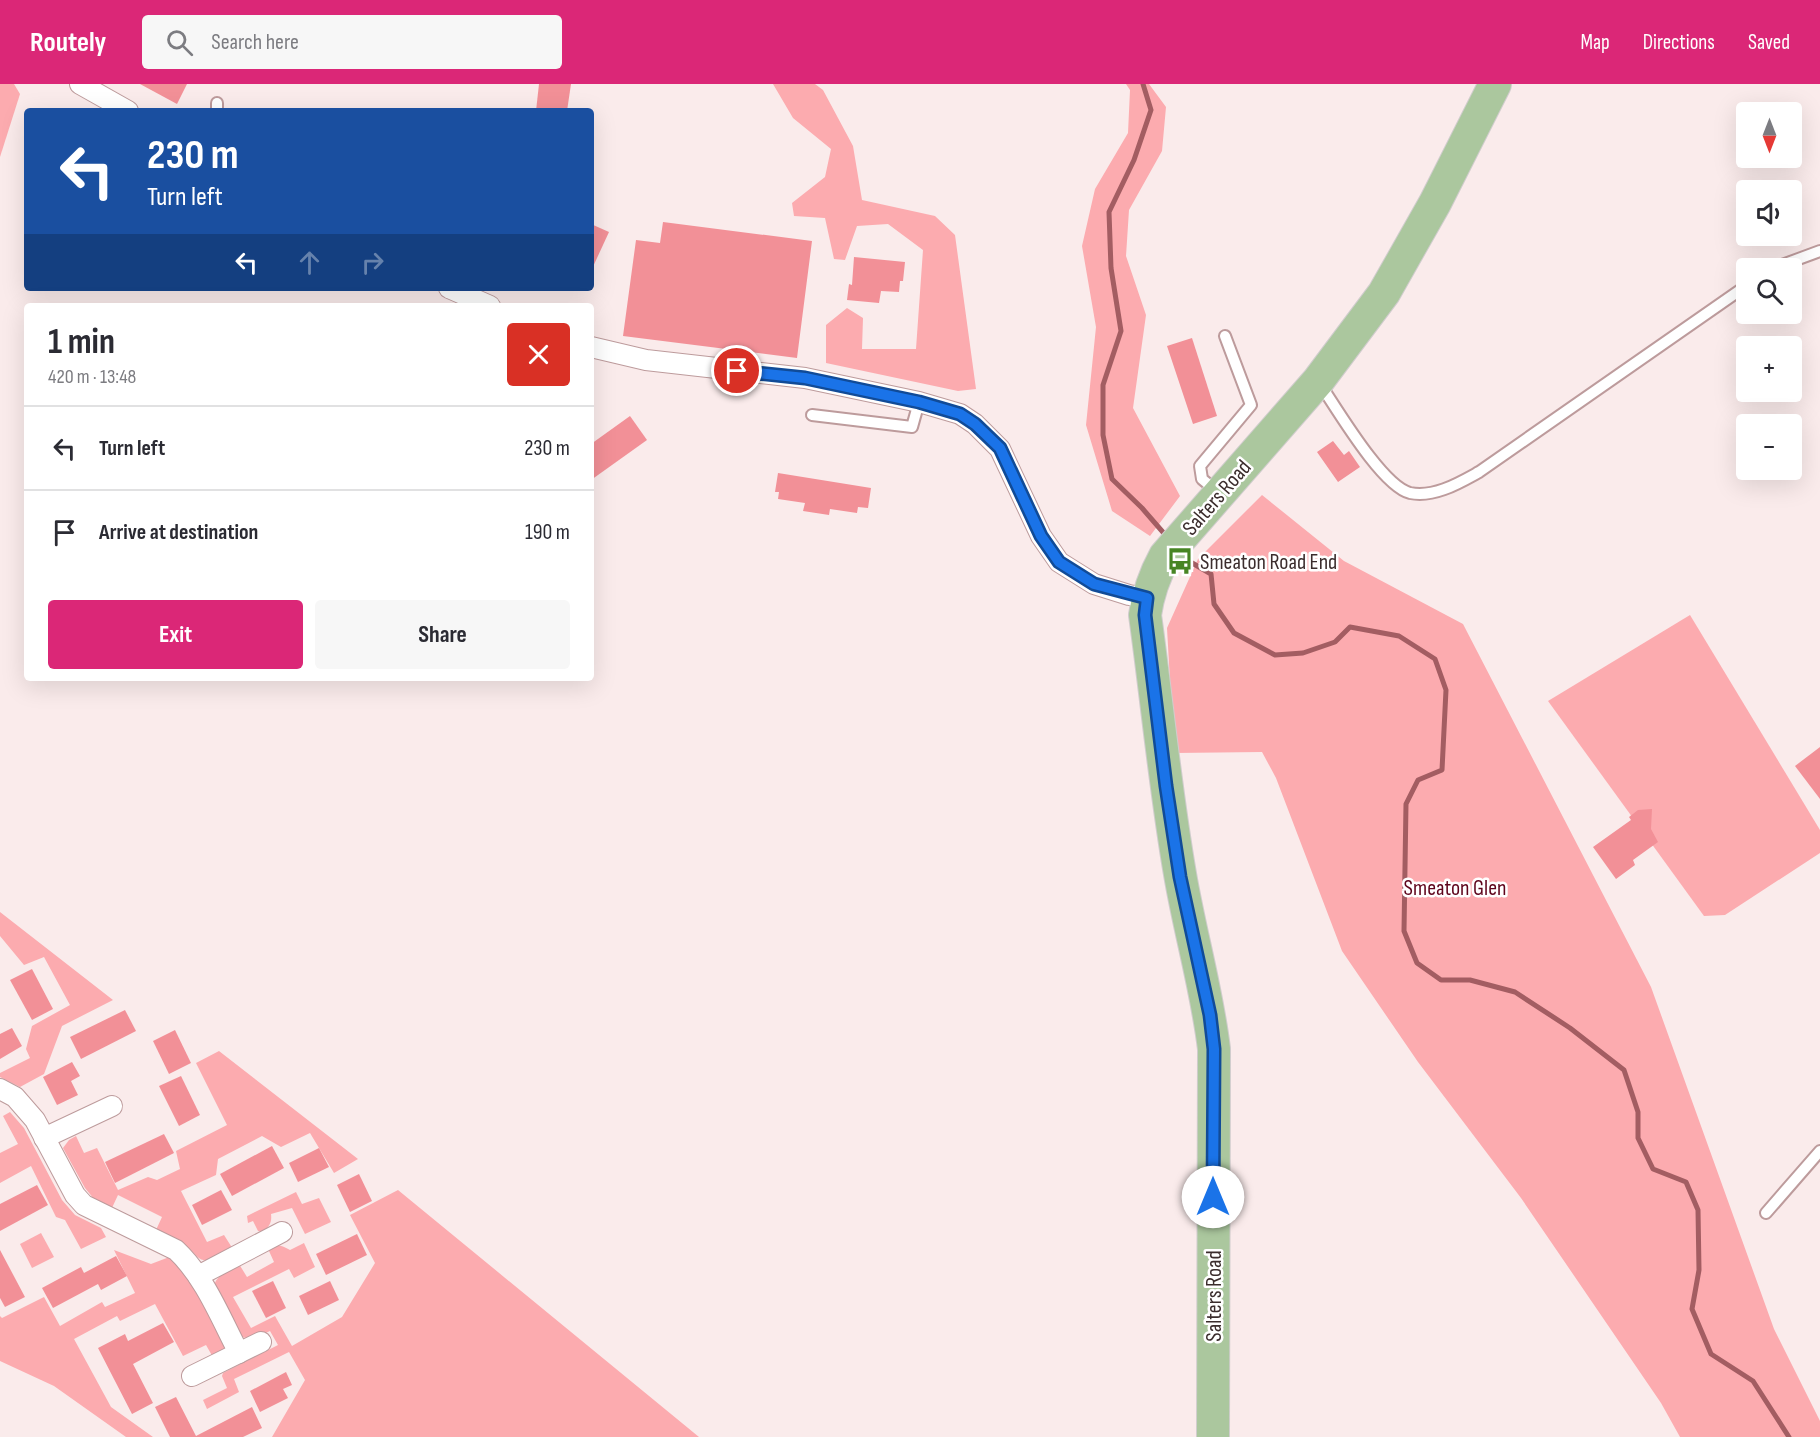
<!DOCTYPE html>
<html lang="en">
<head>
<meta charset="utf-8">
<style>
  body { margin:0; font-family:"Sofia Sans Condensed",sans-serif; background:#f7f7f7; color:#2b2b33; height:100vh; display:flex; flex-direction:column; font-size:22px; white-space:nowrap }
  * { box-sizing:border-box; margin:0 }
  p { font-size:20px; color:#7c7c81 }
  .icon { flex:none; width:33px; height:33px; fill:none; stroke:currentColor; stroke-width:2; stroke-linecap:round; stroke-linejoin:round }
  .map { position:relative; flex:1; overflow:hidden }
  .drawer { position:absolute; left:24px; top:219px; width:570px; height:378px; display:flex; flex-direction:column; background:#fff; border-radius:6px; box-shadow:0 6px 24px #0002 }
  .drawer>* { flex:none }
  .hud { position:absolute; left:24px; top:24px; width:570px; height:183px; border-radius:6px; box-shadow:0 6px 24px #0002; background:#1a4fa0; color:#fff; overflow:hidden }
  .needle { width:39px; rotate:180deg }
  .fabs { position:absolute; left:1736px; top:18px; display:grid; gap:12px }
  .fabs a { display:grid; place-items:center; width:66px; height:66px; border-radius:6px; background:#fff; box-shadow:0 6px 24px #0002; font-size:30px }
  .pin { position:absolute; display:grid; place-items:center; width:51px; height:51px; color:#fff; margin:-26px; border:3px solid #fff; border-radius:50%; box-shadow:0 2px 6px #0007 }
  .me { position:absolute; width:66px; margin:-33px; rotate:0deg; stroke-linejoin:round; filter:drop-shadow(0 0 4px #0008) }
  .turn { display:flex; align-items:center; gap:21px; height:126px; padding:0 24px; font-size:27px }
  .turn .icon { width:78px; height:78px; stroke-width:2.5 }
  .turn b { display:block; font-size:42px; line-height:51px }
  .lanes { display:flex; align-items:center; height:57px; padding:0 24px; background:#0003; justify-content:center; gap:30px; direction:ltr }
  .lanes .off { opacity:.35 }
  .round { display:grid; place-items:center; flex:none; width:63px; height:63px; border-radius:6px; background:#f7f7f7 }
  .overview { display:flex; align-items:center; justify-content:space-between; height:102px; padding:0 24px }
  h1 { font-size:36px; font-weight:700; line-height:45px }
  .action { display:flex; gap:12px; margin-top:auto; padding:12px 24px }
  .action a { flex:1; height:69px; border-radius:6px; background:#db2777; color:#fff; font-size:24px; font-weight:700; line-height:69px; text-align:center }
  .action a+a { background:#f7f7f7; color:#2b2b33 }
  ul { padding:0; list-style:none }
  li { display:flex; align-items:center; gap:18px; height:84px; padding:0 24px; border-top:2px solid #e1e1e2 }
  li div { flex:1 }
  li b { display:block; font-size:22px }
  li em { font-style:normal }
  header { display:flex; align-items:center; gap:36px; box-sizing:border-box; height:84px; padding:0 30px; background:#db2777; color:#fff }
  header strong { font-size:28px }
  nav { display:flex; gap:33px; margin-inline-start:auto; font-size:21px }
  .search { width:420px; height:54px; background:#f7f7f7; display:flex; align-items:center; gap:15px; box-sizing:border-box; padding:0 21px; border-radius:6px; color:#7c7c81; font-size:22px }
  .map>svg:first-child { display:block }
  .green { fill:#fcabaf }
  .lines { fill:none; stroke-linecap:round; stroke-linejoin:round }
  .stream { stroke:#a35d62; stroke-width:5 }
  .building { fill:#f29097 }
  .lane-casing { stroke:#bd9b9c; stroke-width:14 }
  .street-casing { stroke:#bd9b9c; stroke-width:22 }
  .primary-casing { stroke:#d0cdcd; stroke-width:34 }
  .lane { stroke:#fff; stroke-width:10 }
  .street { stroke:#fff; stroke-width:20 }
  .primary { stroke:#abc79e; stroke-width:32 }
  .route-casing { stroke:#114b97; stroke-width:15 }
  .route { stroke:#1a73e8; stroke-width:10 }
  .labels { text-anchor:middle; stroke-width:5; stroke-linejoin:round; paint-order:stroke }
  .street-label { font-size:22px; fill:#3b2d2d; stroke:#fff }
  .poi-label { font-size:22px; fill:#3b2d2d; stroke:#fff; text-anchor:start }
  .park-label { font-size:22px; fill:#5e041b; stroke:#fff }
</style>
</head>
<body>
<header>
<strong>Routely</strong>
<div class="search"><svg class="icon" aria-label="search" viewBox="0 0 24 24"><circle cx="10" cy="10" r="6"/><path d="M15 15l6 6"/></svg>Search here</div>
<nav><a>Map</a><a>Directions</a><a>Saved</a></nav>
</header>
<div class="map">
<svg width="1820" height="1353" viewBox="0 0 1820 1353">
  <rect width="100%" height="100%" fill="#faebeb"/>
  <g class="green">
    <path d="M0 0H14L20 10 0 73Z"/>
    <path d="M773 0H815L823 6 853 62 862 116 935 132 955 151 976 305 958 307 826 279V241L847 224 863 234 862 265H916L923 166 888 140 857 142 845 176 834 175 825 134 794 132 792 119 825 93 831 65 793 34Z"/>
    <path d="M1126 0H1149L1166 23 1162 67 1129 126 1126 172 1146 231 1133 324 1180 412 1150 452 1112 427 1086 341 1096 243 1082 162 1095 105 1128 49 1130 6Z"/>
    <path d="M1262 411 1344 477 1463 540 1651 903 1774 1245 1820 1337V1353H1680L1661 1319 1521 1114 1418 978 1342 867 1276 694 1262 668 1174 669 1167 544 1198 475Z"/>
    <path d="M1690 531 1820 746V769L1725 831 1704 832 1548 617Z"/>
    <path d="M0 828 113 916 62 942 44 990 20 1003 0 993V989L30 974 26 965 32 942 70 921 44 873 24 881 0 852Z"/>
    <path d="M219 967 358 1075 334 1089 310 1049 281 1063 262 1052 218 1075 216 1091 181 1107 207 1158 224 1151 231 1162 230 1167C194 1185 205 1174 179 1157 172 1153 164 1150 156 1146L162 1133 118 1111 111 1126 94 1115 85 1104 63 1064 69 1056 76 1052 84 1069 97 1064 118 1106 148 1093 157 1096 180 1085 176 1067 227 1041 196 979Z"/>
    <path d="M10 1028 24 1044 62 1116 75 1131 101 1144 106 1153 81 1165 65 1136 56 1133 31 1082 0 1099V1069L18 1060 3 1032Z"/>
    <path d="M398 1106 699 1353H272L305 1296 289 1268 234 1295 239 1308 207 1325 203 1316 227 1304 222 1292 223 1289 278 1261 270 1247C259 1252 250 1258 238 1251L213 1206C214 1192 228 1187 239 1180L247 1193 274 1178 269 1167 271 1163C278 1160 283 1162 290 1166L304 1159 315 1183 294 1194 289 1185 233 1213 251 1244 275 1232 292 1262 342 1233 375 1179 350 1131Z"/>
    <path d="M296 1108 302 1120 319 1114 331 1138 305 1150 292 1124 271 1130C272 1138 270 1142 263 1148L258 1147 253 1137 248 1139 247 1132Z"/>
    <path d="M41 1149 54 1173 32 1184 20 1160Z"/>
    <path d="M114 1166 151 1180 172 1172 184 1184 225 1263 224 1268 214 1275 206 1261 183 1272 155 1220 120 1237 117 1232 74 1255 111 1323 153 1353H126L54 1302 0 1277V1232L2 1234 44 1213 60 1242 102 1218 105 1223 135 1209Z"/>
  </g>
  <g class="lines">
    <g class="stream">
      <path d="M1143 0 1151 26 1134 76 1109 128 1111 184 1121 247 1103 301V351L1112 395 1142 424 1168 454"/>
      <path d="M1180 468 1187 476 1211 490 1214 520 1234 549 1275 571 1303 569 1335 558 1350 543 1399 552 1435 575 1446 606 1442 686 1418 696 1406 720 1404 847 1417 879 1441 896H1470L1515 908 1570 944 1624 986 1638 1028V1054L1653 1085 1686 1098 1698 1126 1699 1186 1692 1225 1711 1270 1753 1297 1789 1353"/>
    </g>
  </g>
  <g class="building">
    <path d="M140 0H187L177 20Z"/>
    <path d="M539 0H571L567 27H536Z"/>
    <path d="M663 138 812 157 797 274 623 252 636 156 660 159Z"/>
    <path d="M591 140 609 148 591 187Z"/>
    <path d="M854 173 905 178 903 197H900L899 208 881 207 879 219 847 216 849 200 852 201Z"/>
    <path d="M1192 254 1217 332 1193 340 1167 262Z"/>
    <path d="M630 332 647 356 591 396V360Z"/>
    <path d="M1333 357 1344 371 1349 367 1360 383 1338 398 1317 368Z"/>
    <path d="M778 389 871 404 868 424 858 423 857 429 830 425 829 431 803 427 805 419 778 415 779 408H775Z"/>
    <path d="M1820 663V715L1795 682Z"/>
    <path d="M1652 725 1651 745 1658 758 1633 776 1635 781 1616 795 1593 763 1631 736 1629 733 1638 726Z"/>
    <path d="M32 885 53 925 32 936 10 896Z"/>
    <path d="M125 926 136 947 81 975 70 953Z"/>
    <path d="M12 944 22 962 0 975V950Z"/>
    <path d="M175 946 191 979 169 990 153 957Z"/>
    <path d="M72 978 80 992 71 997 78 1011 57 1021 43 993Z"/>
    <path d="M181 992 200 1031 179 1042 159 1002Z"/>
    <path d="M164 1050 174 1069 115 1099 105 1078Z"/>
    <path d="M272 1062 284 1084 232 1112 220 1090Z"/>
    <path d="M319 1064 329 1083 298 1098 289 1079Z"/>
    <path d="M359 1090 372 1117 350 1128 337 1101Z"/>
    <path d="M37 1101 48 1121 0 1147V1120Z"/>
    <path d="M221 1106 232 1126 202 1141 192 1121Z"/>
    <path d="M357 1150 367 1171 326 1191 316 1170Z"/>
    <path d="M0 1166 25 1213 5 1223 0 1214Z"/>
    <path d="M116 1172 127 1192 101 1206 98 1200 53 1224 42 1204 81 1183 84 1189Z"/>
    <path d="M273 1197 286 1224 266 1234 252 1207Z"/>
    <path d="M330 1197 339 1216 308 1231 299 1212Z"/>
    <path d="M163 1239 174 1258 133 1280 153 1319 132 1330 98 1264 125 1250 128 1257Z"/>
    <path d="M286 1288 292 1301 283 1305 288 1314 260 1328 250 1307Z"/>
    <path d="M176 1313 196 1352 252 1323 262 1344 243 1353H170L155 1323Z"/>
  </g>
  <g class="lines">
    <defs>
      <g id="lane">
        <path d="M217 19V27"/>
        <path d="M1774 184 1820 167"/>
        <path d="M1320 300C1337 325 1382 402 1410 409 1434 414 1459 399 1479 388L1746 202"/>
        <path d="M812 331 912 343 919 318"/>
        <path d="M1219 409 1202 395 1200 382 1251 321 1225 252"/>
        <path d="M1766 1129 1820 1067"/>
      </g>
      <g id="street">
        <path d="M80 0 128 27"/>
        <path d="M449 204 490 222"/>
        <path d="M591 263 646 276 805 294 919 318 960 330 975 340 1000 365 1041 452 1059 478 1094 500 1129 511 1147 514"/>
        <path d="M0 1005 15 1013 35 1036 75 1111 84 1121 176 1166C205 1193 221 1235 239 1269"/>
        <path d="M44 1054 112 1022"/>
        <path d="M198 1192 282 1148"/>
        <path d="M192 1292 261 1258"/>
      </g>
      <path id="primary" d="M1213 1353 1214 965C1207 906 1190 849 1180 790 1165 704 1157 617 1145 531 1148 509 1154 492 1165 472L1318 297 1384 209 1435 119 1495 0"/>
    </defs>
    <use href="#lane" class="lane-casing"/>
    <use href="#street" class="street-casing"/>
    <use href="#primary" class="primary-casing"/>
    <use href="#lane" class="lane"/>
    <use href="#street" class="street"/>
    <use href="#primary" class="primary"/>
  </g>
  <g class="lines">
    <defs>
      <path id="route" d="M737 287 805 294 919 318 960 330 975 340 1000 364 1041 452 1059 478 1094 500 1147 514 1145 531 1166 702 1180 793 1210 931 1214 965 1213 1113"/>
    </defs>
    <use href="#route" class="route-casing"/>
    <use href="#route" class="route"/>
  </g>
  <defs>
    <symbol id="bus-bare" viewBox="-9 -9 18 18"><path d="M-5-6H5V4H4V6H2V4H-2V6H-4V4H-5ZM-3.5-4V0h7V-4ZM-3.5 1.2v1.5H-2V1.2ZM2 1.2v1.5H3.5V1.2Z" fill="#478524" stroke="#fff" stroke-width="2.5" paint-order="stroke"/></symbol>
  </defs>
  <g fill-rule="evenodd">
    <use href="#bus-bare" x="1161" y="458" width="38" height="38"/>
  </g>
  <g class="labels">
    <g class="street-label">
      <text transform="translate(1216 413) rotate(-49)" y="8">Salters Road</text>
      <text transform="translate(1213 1212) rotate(-90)" y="8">Salters Road</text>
    </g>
    <g class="poi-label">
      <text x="1200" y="485">Smeaton Road End</text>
    </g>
    <g class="park-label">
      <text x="1455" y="811">Smeaton Glen</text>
    </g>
  </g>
</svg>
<div class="fabs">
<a><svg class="needle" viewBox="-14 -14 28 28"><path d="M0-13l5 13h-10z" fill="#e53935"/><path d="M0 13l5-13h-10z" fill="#7c7c81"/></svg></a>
<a><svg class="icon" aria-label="sound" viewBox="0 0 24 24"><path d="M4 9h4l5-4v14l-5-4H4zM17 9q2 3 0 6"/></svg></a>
<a><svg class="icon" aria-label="search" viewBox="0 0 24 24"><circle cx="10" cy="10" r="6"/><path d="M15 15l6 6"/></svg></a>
<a>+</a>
<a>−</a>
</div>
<div class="pin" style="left:737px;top:287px;background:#d93025"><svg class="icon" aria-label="arrive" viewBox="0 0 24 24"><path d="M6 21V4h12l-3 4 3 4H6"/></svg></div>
<svg class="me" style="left:1213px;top:1113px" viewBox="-20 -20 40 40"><circle r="19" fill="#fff"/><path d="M0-13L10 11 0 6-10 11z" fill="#1a73e8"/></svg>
<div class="hud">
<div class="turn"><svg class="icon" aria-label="left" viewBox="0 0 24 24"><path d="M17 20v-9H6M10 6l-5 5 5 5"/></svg><div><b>230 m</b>Turn left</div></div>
<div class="lanes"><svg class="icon" aria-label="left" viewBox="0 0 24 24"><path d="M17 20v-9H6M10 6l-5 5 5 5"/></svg><svg class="icon off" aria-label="ahead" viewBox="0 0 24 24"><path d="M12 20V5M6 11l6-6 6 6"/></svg><svg class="icon off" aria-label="right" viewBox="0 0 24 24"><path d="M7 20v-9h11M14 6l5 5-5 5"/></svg></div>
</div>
<section class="drawer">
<div class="overview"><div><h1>1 min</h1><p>420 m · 13:48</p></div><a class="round" style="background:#d93025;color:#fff"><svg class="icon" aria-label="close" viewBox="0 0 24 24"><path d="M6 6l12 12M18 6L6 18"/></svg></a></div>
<ul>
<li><svg class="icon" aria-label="left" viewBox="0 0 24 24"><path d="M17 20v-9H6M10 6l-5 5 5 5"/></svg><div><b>Turn left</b></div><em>230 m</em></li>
<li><svg class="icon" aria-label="arrive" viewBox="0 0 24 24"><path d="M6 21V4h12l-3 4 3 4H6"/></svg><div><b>Arrive at destination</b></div><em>190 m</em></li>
</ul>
<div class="action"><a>Exit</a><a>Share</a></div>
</section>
</div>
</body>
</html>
